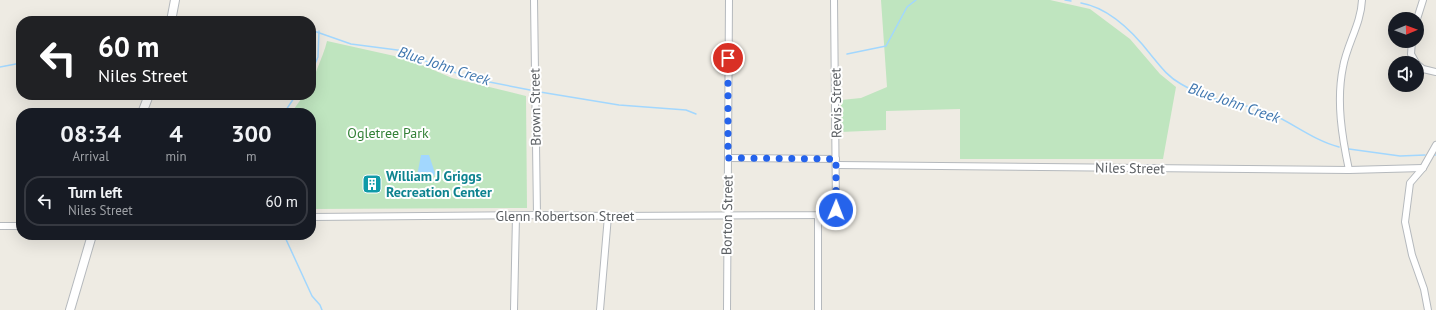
<!DOCTYPE html>
<html lang="en">
<head>
<meta charset="utf-8">
<style>
  body { margin:0; font-family:"PT Sans",sans-serif; background:#242831; color:#f1f3f6; height:100vh; display:flex; flex-direction:column; font-size:15px; white-space:nowrap }
  * { box-sizing:border-box; margin:0 }
  p { font-size:13px; color:#9ea1a6 }
  .icon { flex:none; width:22px; height:22px; fill:none; stroke:currentColor; stroke-width:2; stroke-linecap:round; stroke-linejoin:round }
  .map { position:relative; flex:1; overflow:hidden }
  .side { position:absolute; left:16px; top:108px; width:300px; height:132px; display:flex; flex-direction:column; background:#171b24; border-radius:16px; box-shadow:0 4px 16px #0002 }
  .side>* { flex:none }
  .top-card { position:absolute; left:16px; top:16px; width:300px; height:84px; border-radius:16px; box-shadow:0 4px 16px #0002; background:#202124; color:#fff; overflow:hidden }
  .needle { width:26px; rotate:89deg }
  .fabs { position:absolute; left:1388px; top:12px; display:grid; gap:8px }
  .fabs a { display:grid; place-items:center; width:36px; height:36px; border-radius:50%; background:#171b24; box-shadow:0 4px 16px #0002; font-size:20px }
  .pin { position:absolute; display:grid; place-items:center; width:34px; height:34px; color:#fff; margin:-17px; border:2px solid #fff; border-radius:50%; box-shadow:0 1px 4px #0007 }
  .me { position:absolute; width:44px; margin:-22px; rotate:1deg; stroke-linejoin:round; filter:drop-shadow(0 0 3px #0008) }
  .turn { display:flex; align-items:center; gap:14px; height:84px; padding:0 16px; font-size:18px }
  .turn .icon { width:52px; height:52px; stroke-width:2.5 }
  .turn b { display:block; font-size:28px; line-height:34px }
  .eta { display:flex; justify-content:space-evenly; align-items:center; height:68px; text-align:center }
  .eta b { font-size:24px; font-weight:800; line-height:28px }
  ul { padding:0; list-style:none }
  li { display:flex; align-items:center; gap:12px; height:50px; margin:0 8px 6px; padding:0 8px; border:2px solid #363941; border-radius:16px }
  li div { flex:1 }
  li b { display:block; font-size:15px }
  li em { font-style:normal }
  .map>svg:first-child { display:block }
  .green { fill:#bfe5bf }
  .water { fill:#a2d7fe }
  .lines { fill:none; stroke-linecap:round; stroke-linejoin:round }
  .stream { stroke:#a2d7fe; stroke-width:1.5 }
  .minor-casing { stroke:#b5b9bd; stroke-width:8 }
  .tertiary-casing { stroke:#b5b9bd; stroke-width:10 }
  .minor { stroke:#fff; stroke-width:6 }
  .tertiary { stroke:#fff; stroke-width:8 }
  .route { stroke:#2563eb; stroke-width:7; stroke-dasharray:0 12.6 }
  .labels { text-anchor:middle; stroke-width:4; stroke-linejoin:round; paint-order:stroke }
  .street-label { font-size:14px; fill:#5b5f63; stroke:#fff }
  .park-label { font-size:14px; fill:#348138; stroke:#fff }
  .culture-label { font-size:14px; font-weight:bold; fill:#0d838f; stroke:#fff; text-anchor:start }
  .water-label { font-size:15px; font-style:italic; fill:#4077af; stroke:#fff }
</style>
</head>
<body>
<div class="map">
<svg width="1436" height="310" viewBox="0 0 1436 310">
  <rect width="100%" height="100%" fill="#eeebe3"/>
  <g class="green">
    <path d="M881 0H1050L1090 9 1130 39 1160 74 1176 87 1163 159H960V109L886 111V130L841 132V100L861 98 887 87Z"/>
    <path d="M327 41 408 59 452 78 526 96 527 208 311 209V113H291L304 95H311C311 77 323 59 327 41Z"/>
  </g>
  <path class="water" d="M421 155H429L435 173 434 176H417Z"/>
  <g class="lines">
    <g class="stream">
      <path d="M1065 0 1071 1"/>
      <path d="M1081 3C1110 8 1134 33 1151 55 1160 66 1168 77 1181 84 1198 94 1217 100 1235 105 1242 106 1250 106 1257 108 1286 117 1309 139 1339 147"/>
      <path d="M183 21 221 18 256 21"/>
      <path d="M311 30 351 44 405 51 436 66 474 79 530 90"/>
      <path d="M847 54 886 46 907 7 916 0"/>
      <path d="M0 67 21 63"/>
      <path d="M311 73 318 57 319 31"/>
      <path d="M540 92 619 105 686 110 696 114"/>
      <path d="M284 113 296 95"/>
      <path d="M1349 149 1400 156 1425 155"/>
      <path d="M1435 155H1436"/>
      <path d="M284 235 312 296 320 305 322 310"/>
    </g>
    <defs>
      <g id="minor">
        <path d="M534 0 537 215"/>
        <path d="M1417 19 1423 0"/>
        <path d="M1412 41 1411 54 1416 63"/>
        <path d="M1417 64 1423 69 1436 72"/>
        <path d="M728 158 836 159"/>
        <path d="M837 165 1349 170 1423 168"/>
        <path d="M1349 170C1342 137 1336 101 1343 67 1347 44 1361 24 1362 0"/>
        <path d="M311 217 537 215 608 216 832 215 836 210 834 0"/>
        <path d="M0 226H21"/>
        <path d="M514 310 516 216"/>
        <path d="M600 310 608 216"/>
        <path d="M727 310 729 0"/>
        <path d="M818 310V215"/>
        <path d="M1428 310 1424 289 1412 255 1405 222 1410 183 1423 168 1436 145"/>
      </g>
      <g id="tertiary">
        <path d="M171 21 175 0"/>
        <path d="M142 113 149 95"/>
        <path d="M70 310 92 235"/>
      </g>
    </defs>
    <use href="#minor" class="minor-casing"/>
    <use href="#tertiary" class="tertiary-casing"/>
    <use href="#minor" class="minor"/>
    <use href="#tertiary" class="tertiary"/>
  </g>
  <g class="lines">
    <path class="route" d="M728 58V158L836 159V210"/>
  </g>
  <defs>
    <symbol id="building-square" viewBox="-11 -11 22 22"><rect x="-9" y="-9" width="18" height="18" rx="4" fill="#0f9aa8" stroke="#fff"/><path d="M-4-6H4V6H1V3H-1V6H-4ZM-2.5-4.3h1.7v1.8h-1.7ZM.8-4.3h1.7v1.8H.8ZM-2.5-1h1.7V.8h-1.7ZM.8-1h1.7V.8H.8Z" fill="#fff"/></symbol>
  </defs>
  <g fill-rule="evenodd">
    <use href="#building-square" x="361" y="173" width="22" height="22"/>
  </g>
  <g class="labels">
    <g class="street-label">
      <text transform="translate(836 103) rotate(-91)" y="5">Revis Street</text>
      <text transform="translate(535 107) rotate(-91)" y="5">Brown Street</text>
      <text transform="translate(1130 168) rotate(1)" y="5">Niles Street</text>
      <text transform="translate(727 215) rotate(-89)" y="5">Borton Street</text>
      <text x="565" y="221">Glenn Robertson Street</text>
    </g>
    <g class="park-label">
      <text x="388" y="138">Ogletree Park</text>
    </g>
    <g class="culture-label">
      <text x="386" y="181">William J Griggs<tspan x="386" dy="16">Recreation Center</tspan></text>
    </g>
    <g class="water-label">
      <text transform="translate(444 66) rotate(18)" y="5">Blue John Creek</text>
      <text transform="translate(1234 103) rotate(19)" y="5">Blue John Creek</text>
    </g>
  </g>
</svg>
<div class="fabs">
<a><svg class="needle" viewBox="-14 -14 28 28"><path d="M0-13l5 13h-10z" fill="#e53935"/><path d="M0 13l5-13h-10z" fill="#9ea1a6"/></svg></a>
<a><svg class="icon" aria-label="sound" viewBox="0 0 24 24"><path d="M4 9h4l5-4v14l-5-4H4zM17 9q2 3 0 6"/></svg></a>
</div>
<div class="pin" style="left:728px;top:58px;background:#d93025"><svg class="icon" aria-label="arrive" viewBox="0 0 24 24"><path d="M6 21V4h12l-3 4 3 4H6"/></svg></div>
<svg class="me" style="left:836px;top:210px" viewBox="-20 -20 40 40"><circle r="17" fill="#2563eb" stroke="#fff" stroke-width="3"/><path d="M0-11L8 9 0 5-8 9z" fill="#fff"/></svg>
<div class="top-card">
<div class="turn"><svg class="icon" aria-label="left" viewBox="0 0 24 24"><path d="M17 20v-9H6M10 6l-5 5 5 5"/></svg><div><b>60 m</b>Niles Street</div></div>
</div>
<section class="side">
<div class="eta">
<div><b>08:34</b><p>Arrival</p></div>
<div><b>4</b><p>min</p></div>
<div><b>300</b><p>m</p></div>
</div>
<ul>
<li><svg class="icon" aria-label="left" viewBox="0 0 24 24"><path d="M17 20v-9H6M10 6l-5 5 5 5"/></svg><div><b>Turn left</b><p>Niles Street</p></div><em>60 m</em></li>
</ul>
</section>
</div>
</body>
</html>
